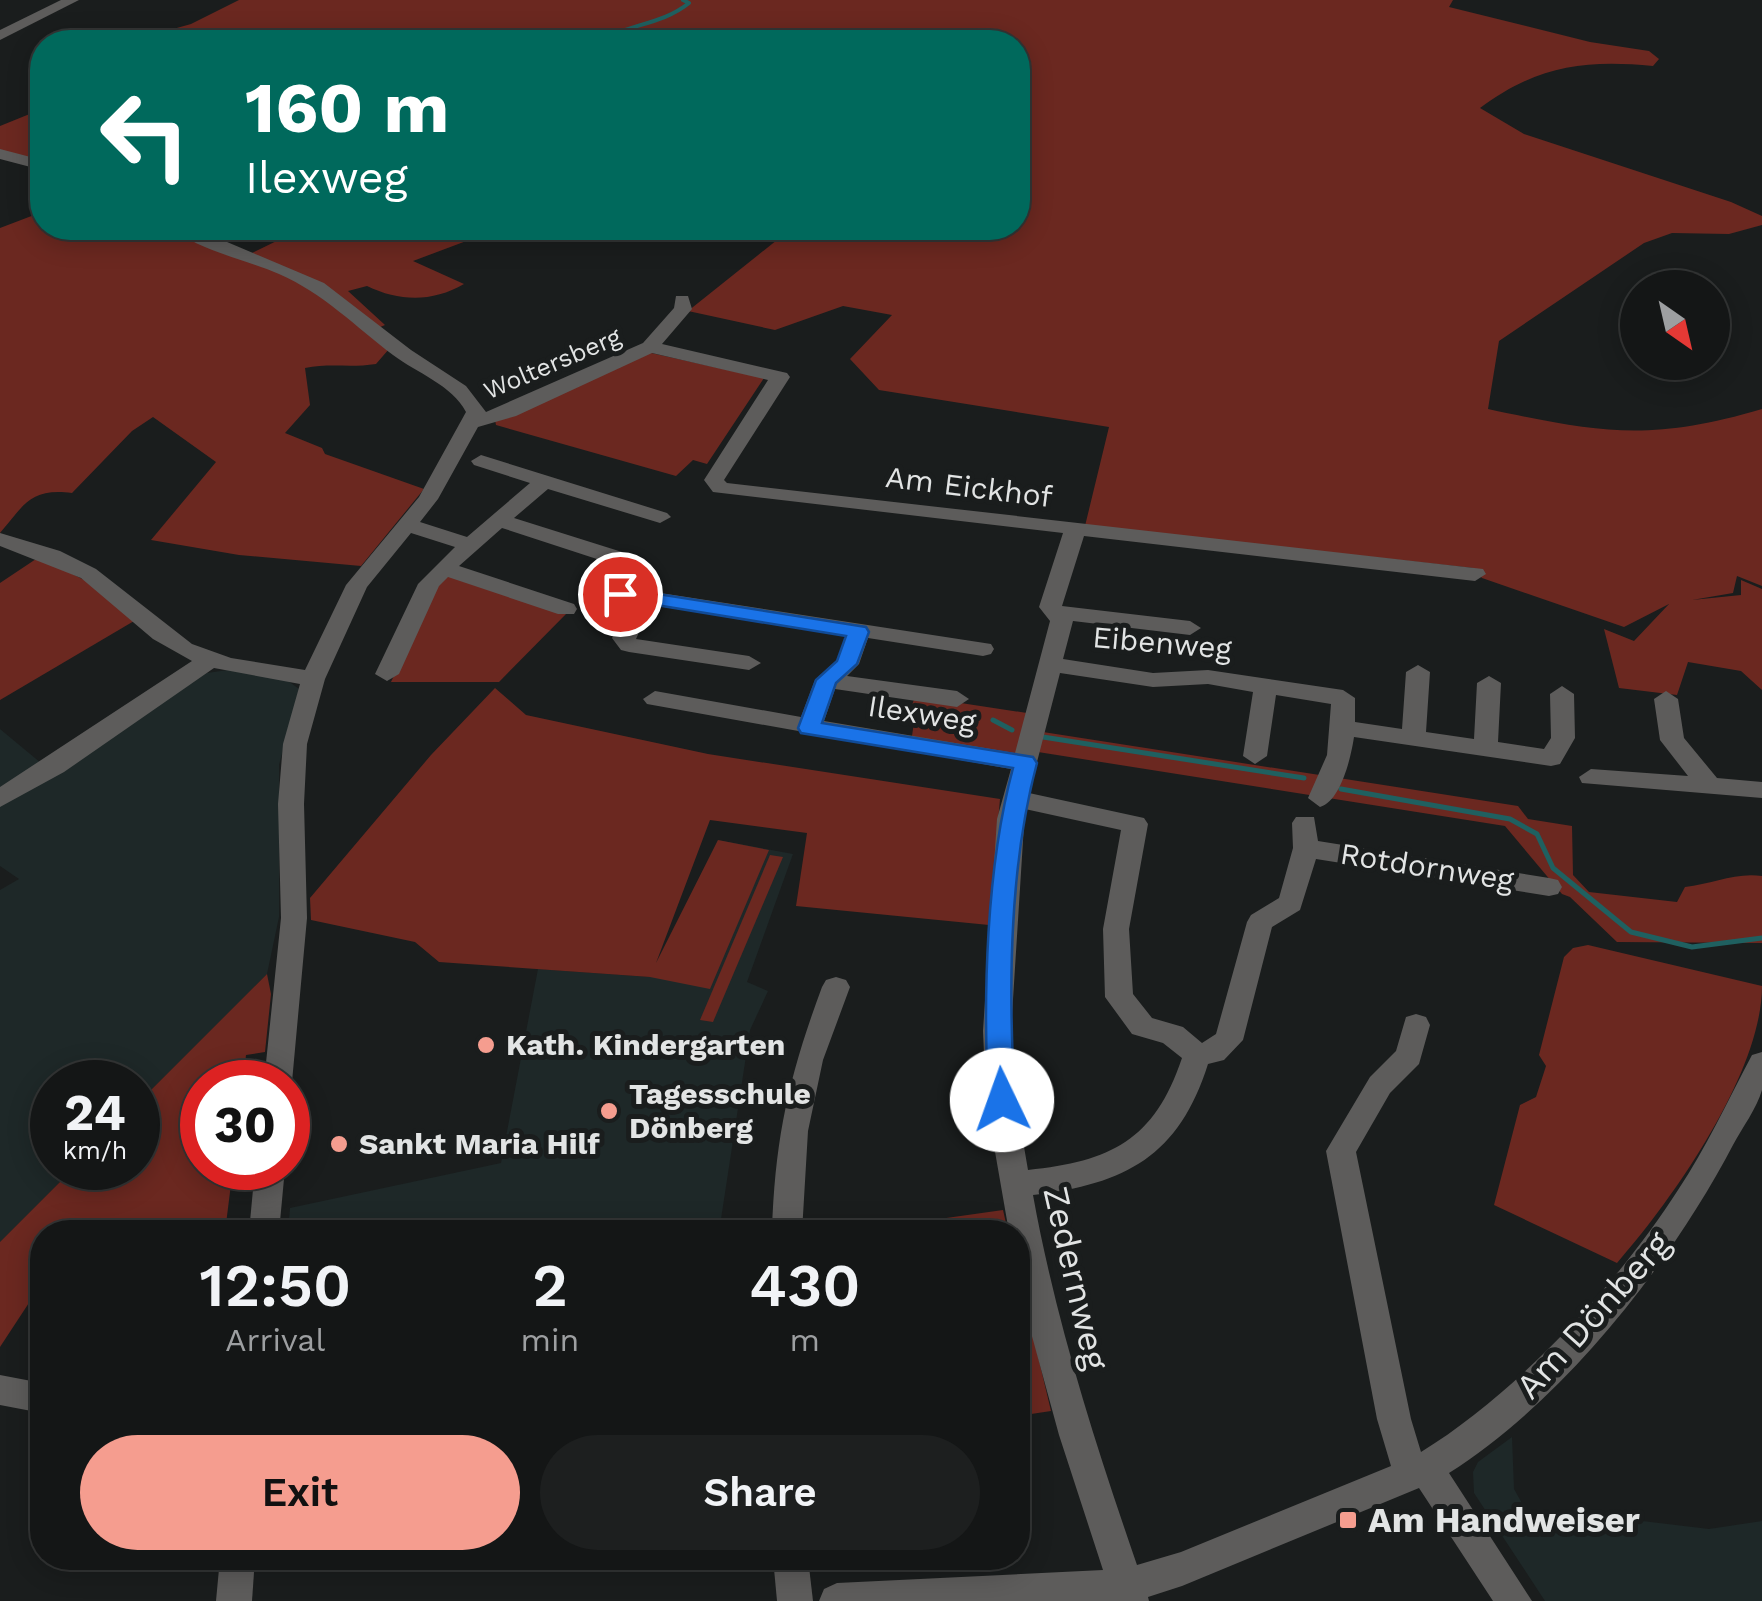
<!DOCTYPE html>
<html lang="en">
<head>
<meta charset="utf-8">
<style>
  body { margin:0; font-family:"Work Sans",sans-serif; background:#1d1f1f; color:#f1f3f6; height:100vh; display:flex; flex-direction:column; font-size:38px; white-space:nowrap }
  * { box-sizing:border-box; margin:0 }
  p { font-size:32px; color:#9d9fa1 }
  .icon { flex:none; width:55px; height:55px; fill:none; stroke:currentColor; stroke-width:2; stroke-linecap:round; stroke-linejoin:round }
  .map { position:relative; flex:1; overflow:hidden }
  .side { position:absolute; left:30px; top:1220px; width:1000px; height:350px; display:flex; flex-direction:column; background:#141616; border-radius:40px; box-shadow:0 5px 25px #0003,0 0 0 2px #333535 }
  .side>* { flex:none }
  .top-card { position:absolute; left:30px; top:30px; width:1000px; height:210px; border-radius:40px; box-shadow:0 5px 25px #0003,0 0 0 2px #333535; background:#00695c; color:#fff; overflow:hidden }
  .needle { width:65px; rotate:146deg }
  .tools { position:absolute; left:1620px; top:270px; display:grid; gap:20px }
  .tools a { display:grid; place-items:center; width:110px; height:110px; border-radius:50%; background:#141616; box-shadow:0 5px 25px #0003,0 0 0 2px #333535; font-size:50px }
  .speed { position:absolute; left:30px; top:1060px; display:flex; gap:20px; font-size:50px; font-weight:700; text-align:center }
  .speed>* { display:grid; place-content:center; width:130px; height:130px; border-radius:50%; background:#141616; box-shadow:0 5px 25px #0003,0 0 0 2px #333535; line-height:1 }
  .speed small { font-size:25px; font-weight:400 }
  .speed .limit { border:15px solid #d22; background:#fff; color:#111 }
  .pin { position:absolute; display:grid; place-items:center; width:85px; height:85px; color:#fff; margin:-42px; border:5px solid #fff; border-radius:50%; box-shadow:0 2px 10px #0007 }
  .me { position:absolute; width:110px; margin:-55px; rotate:357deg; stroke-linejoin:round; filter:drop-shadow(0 0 8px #0008) }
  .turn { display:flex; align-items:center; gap:35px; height:210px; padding:0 50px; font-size:45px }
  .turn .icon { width:130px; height:130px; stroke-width:2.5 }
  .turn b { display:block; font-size:70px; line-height:85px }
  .eta { display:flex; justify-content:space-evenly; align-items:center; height:170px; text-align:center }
  .eta b { font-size:60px; font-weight:600; line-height:70px }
  .action { display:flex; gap:20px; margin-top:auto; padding:20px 50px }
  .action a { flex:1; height:115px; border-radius:60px; background:#f59d8f; color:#111; font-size:40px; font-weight:600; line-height:115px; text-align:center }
  .action a+a { background:#1d1f1f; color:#f1f3f6 }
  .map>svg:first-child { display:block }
  .built { fill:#1e2828 }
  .green { fill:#6b2820 }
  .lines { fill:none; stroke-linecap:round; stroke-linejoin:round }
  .stream-far1 { stroke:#1f6060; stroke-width:4 }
  .stream { stroke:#1f6060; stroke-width:5 }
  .minor { fill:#5d5c5b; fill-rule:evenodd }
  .route { fill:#1a73e8; stroke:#114b97; stroke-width:2.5 }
  .poi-dot { fill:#f59d8f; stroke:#1a1d1d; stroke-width:4 }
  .labels { text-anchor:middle; stroke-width:10; stroke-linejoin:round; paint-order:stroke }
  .far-street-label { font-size:25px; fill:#e2e4e4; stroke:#1a1d1d }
  .street-label { font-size:30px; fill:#e2e4e4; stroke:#1a1d1d }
  .poi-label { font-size:30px; font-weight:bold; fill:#e2e4e4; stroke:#1a1d1d; text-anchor:start }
  .near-street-label { font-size:35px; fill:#e2e4e4; stroke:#1a1d1d }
  .near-poi-label { font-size:35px; font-weight:bold; fill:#e2e4e4; stroke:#1a1d1d; text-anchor:start }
</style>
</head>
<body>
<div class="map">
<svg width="1762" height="1601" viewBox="0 0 1762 1601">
  <rect width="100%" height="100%" fill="#1a1d1d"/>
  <g class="built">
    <path d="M228 670 288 681 299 689 279 765V917L267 974 138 1103V1082H52V1168H74L0 1242V890L19 879 0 866V729L53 773 207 673Z"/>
    <path d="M718 840 793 854 747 982 768 991 750 1030 719 1232 612 1222 608 1232H288L290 1208 501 1163 538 969 650 977Z"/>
    <path d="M1512 1437 1514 1489 1531 1519 1545 1528 1577 1532 1609 1517 1709 1529 1762 1521V1601H1545L1474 1493 1473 1472 1478 1462Z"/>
  </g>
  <g class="green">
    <path d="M239 0H1453L1449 7 1590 42 1649 51 1659 59 1653 66C1585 59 1536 66 1480 108L1524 134 1731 202 1762 216V225L1729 234 1672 233 1644 243 1499 341 1488 409C1600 433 1650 442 1762 409V586L1737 576 1733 593 1692 600 1741 595V580L1762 589V690L1741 671 1688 662 1677 695 1619 688 1604 629 1634 641 1669 604 1624 627 1482 578 1473 568 1085 526 1109 427 879 390 850 359 892 315 843 306 775 330 688 311 792 228H1018V42H127L191 24Z"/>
    <path d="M42 109V162L0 151V126Z"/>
    <path d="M42 212V228H173L203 245 250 254 295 232 286 228H501L413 261 464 284C433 302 400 302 367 286L348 291 385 325 371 331 389 349 376 364C351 368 329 363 305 368L310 405 285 433 322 448 325 454 424 489 361 566 239 555 151 540 216 462 153 417 132 431 72 493C30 488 25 504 0 533V228Z"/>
    <path d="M633 349 764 378 707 464 693 460 676 476 496 425 495 420Z"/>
    <path d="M39 557 94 585 134 621 0 700V583Z"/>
    <path d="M448 572 568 612 499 682H391L436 584Z"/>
    <path d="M495 688 526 715 708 754 1000 799 989 925 796 906 807 833 710 820 656 963 718 840 769 850 710 989 650 977 439 962 415 942 311 920 310 898 431 755Z"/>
    <path d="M915 696 1027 713 1016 754 912 736 914 722 908 718Z"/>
    <path d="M1043 732 1518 806 1528 819 1572 826 1573 875 1589 892 1677 902 1685 887C1712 884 1736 872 1762 876V943L1617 942 1570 897 1562 894 1505 826 1038 752Z"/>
    <path d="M770 855 783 857 713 1022 700 1020Z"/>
    <path d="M1588 945 1762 986C1762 1072 1674 1198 1617 1263L1494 1205 1520 1105 1536 1097 1546 1066 1539 1055 1564 957 1573 948Z"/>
    <path d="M267 974 271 994 265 1052 246 1055 243 1082H202V1168H233L225 1232H42V1283L0 1347V1242L74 1168H138V1103Z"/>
    <path d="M1003 1210 1008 1232H847Z"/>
    <path d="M1018 1272 1051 1411 1018 1416Z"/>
  </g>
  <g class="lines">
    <path class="stream-far1" d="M598 42C627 24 662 25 689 3L683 0"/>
    <g class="stream">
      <path d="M993 720 1012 730"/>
      <path d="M1043 737 1304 778"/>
      <path d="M1341 789 1510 819 1537 834 1553 868 1631 932 1692 947 1762 938"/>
    </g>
    <g class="minor">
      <path d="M61 0H79L0 40V30Z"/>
      <path d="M0 149 42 160V170L0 159Z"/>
      <path d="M174 228H194L324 283 411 350 466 386 486 412 643 343 674 308 676 296H688L692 309 662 344 787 373 790 377 724 480 727 483 1483 569 1486 574 1475 581 1084 536 1062 606 1190 621 1201 628 1190 635 1073 621 1063 659 1153 673 1208 670 1343 690 1355 698V722L1402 729 1406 672 1418 665 1430 672 1426 732 1474 739 1477 683 1489 676 1501 683 1498 742 1544 749 1551 738 1550 694 1562 686 1574 694 1575 738 1560 764 1551 766 1354 737C1351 757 1341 801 1320 807L1308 798 1327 755 1331 704 1276 695 1267 756 1255 764 1243 756 1253 692 1208 684 1153 687 1060 673 1029 793 1144 818 1148 824 1129 929 1133 994 1152 1018 1183 1027 1202 1043 1216 1034 1247 922 1251 915 1279 898 1293 848 1292 823 1296 817H1314L1318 841 1549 878 1558 880 1562 887 1558 894 1549 896 1316 859 1300 910 1272 927 1243 1040 1224 1060 1208 1064C1179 1156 1126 1184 1033 1195 1056 1322 1095 1443 1137 1565L1181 1552 1391 1466 1377 1419 1326 1151 1370 1077 1396 1051 1406 1017 1416 1014 1426 1017 1430 1025 1419 1064 1390 1093 1356 1152 1411 1419 1421 1452C1517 1393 1617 1285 1678 1190 1706 1148 1728 1100 1752 1055L1762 1052C1762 1063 1762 1079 1762 1090 1757 1108 1742 1128 1733 1145 1670 1265 1564 1400 1449 1473L1532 1601H1493L1419 1488 1182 1586 1148 1597 1149 1601H819L824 1589 837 1583 1103 1570 1059 1435 1018 1285V1232H1009L986 1100 983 1031 997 819 1011 769 647 704 643 699 655 691 801 717 815 680 837 660 846 635 651 605 636 639 749 656 761 663 749 670 629 652 621 650 612 638 630 602 588 595 585 590 596 583 991 644 994 649 991 654 983 656 868 638 859 664 847 676 957 691 969 699 957 707 835 689 824 721 1015 753 1050 621 1039 607 1063 533 713 492 704 480 768 380 652 353 516 416 478 427 438 499 420 522 467 537 530 483 474 465 471 461 481 455 667 513 671 517 660 523 548 489 514 518 622 552 625 557 622 562H606L502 528 459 566 574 604 577 609 574 614H558L448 577 439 586 399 674 387 681 375 674 418 584 455 547 411 533 367 587 325 679 307 744 304 804 307 918 292 1082 288 1090V1082H264L281 918 278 804 283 744 300 684 214 668 64 772 0 807V787L192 661 153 639 81 578 0 546V533L60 551 96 569 192 644 231 658 305 670 346 585 419 497 466 412C452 385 417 373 393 355 356 327 323 293 279 274 251 261 193 249 174 228ZM1025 809 1121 830 1103 929 1105 997 1132 1034 1163 1043 1182 1058C1154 1141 1111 1161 1028 1170L1016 1100 1011 1031Z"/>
      <path d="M1666 691 1678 699 1684 738 1717 778 1762 782V798L1582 783 1579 777 1591 769 1688 776 1660 740 1654 699Z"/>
      <path d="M836 977 846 980 850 987 823 1060 808 1131 802 1232H772C775 1137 789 1076 822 987L826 980Z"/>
      <path d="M255 1168H285L279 1232H249Z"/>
      <path d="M0 1375 42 1383V1413L0 1405Z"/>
      <path d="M220 1558H255L252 1601H216Z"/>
      <path d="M773 1558H808L813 1601H777Z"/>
    </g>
  </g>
  <path class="route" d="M620 588 866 627 869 632 857 664 836 683 822 723 1033 757 1037 763C1009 867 1008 992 1015 1100L1011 1107 1002 1110 992 1107 988 1100C983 996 986 868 1013 768L801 733 798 728 816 680 837 661 846 636 613 598V590Z"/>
  <g class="poi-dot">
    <circle cx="486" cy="1045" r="10"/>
    <circle cx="609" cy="1111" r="10"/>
    <circle cx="339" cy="1144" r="10"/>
    <rect x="1338" y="1510" width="20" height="20" rx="5"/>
  </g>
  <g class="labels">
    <g class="far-street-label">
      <text transform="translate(552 363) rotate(-23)" y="9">Woltersberg</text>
    </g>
    <g class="street-label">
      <text transform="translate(969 487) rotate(7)" y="10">Am Eickhof</text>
      <text transform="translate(1162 643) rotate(5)" y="10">Eibenweg</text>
      <text transform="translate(922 714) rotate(9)" y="10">Ilexweg</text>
      <text transform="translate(1427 867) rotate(9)" y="10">Rotdornweg</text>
    </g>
    <g class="poi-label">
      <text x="506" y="1055">Kath. Kindergarten</text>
      <text x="629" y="1104">Tagesschule<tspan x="629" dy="34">Dönberg</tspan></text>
      <text x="359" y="1154">Sankt Maria Hilf</text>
    </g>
    <g class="near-street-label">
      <text transform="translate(1076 1278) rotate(77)" y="12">Zedernweg</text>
      <text transform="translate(1593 1315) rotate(-48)" y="12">Am Dönberg</text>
    </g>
    <g class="near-poi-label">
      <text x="1368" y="1532">Am Handweiser</text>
    </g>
  </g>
</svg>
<div class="tools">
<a><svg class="needle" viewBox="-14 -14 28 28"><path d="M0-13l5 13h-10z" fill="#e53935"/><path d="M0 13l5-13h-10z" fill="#9d9fa1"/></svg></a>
</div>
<div class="speed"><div>24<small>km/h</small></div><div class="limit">30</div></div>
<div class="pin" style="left:620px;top:594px;background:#d93025"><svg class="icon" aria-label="arrive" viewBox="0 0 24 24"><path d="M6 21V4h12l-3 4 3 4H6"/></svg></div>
<svg class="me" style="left:1002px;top:1100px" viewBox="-20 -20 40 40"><circle r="19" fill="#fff"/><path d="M0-13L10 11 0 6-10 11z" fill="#1a73e8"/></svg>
<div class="top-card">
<div class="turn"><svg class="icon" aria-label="left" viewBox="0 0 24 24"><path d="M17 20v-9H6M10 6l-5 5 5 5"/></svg><div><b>160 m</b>Ilexweg</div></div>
</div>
<section class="side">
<div class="eta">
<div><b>12:50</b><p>Arrival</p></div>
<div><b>2</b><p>min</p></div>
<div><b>430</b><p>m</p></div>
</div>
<div class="action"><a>Exit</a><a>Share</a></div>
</section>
</div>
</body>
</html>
